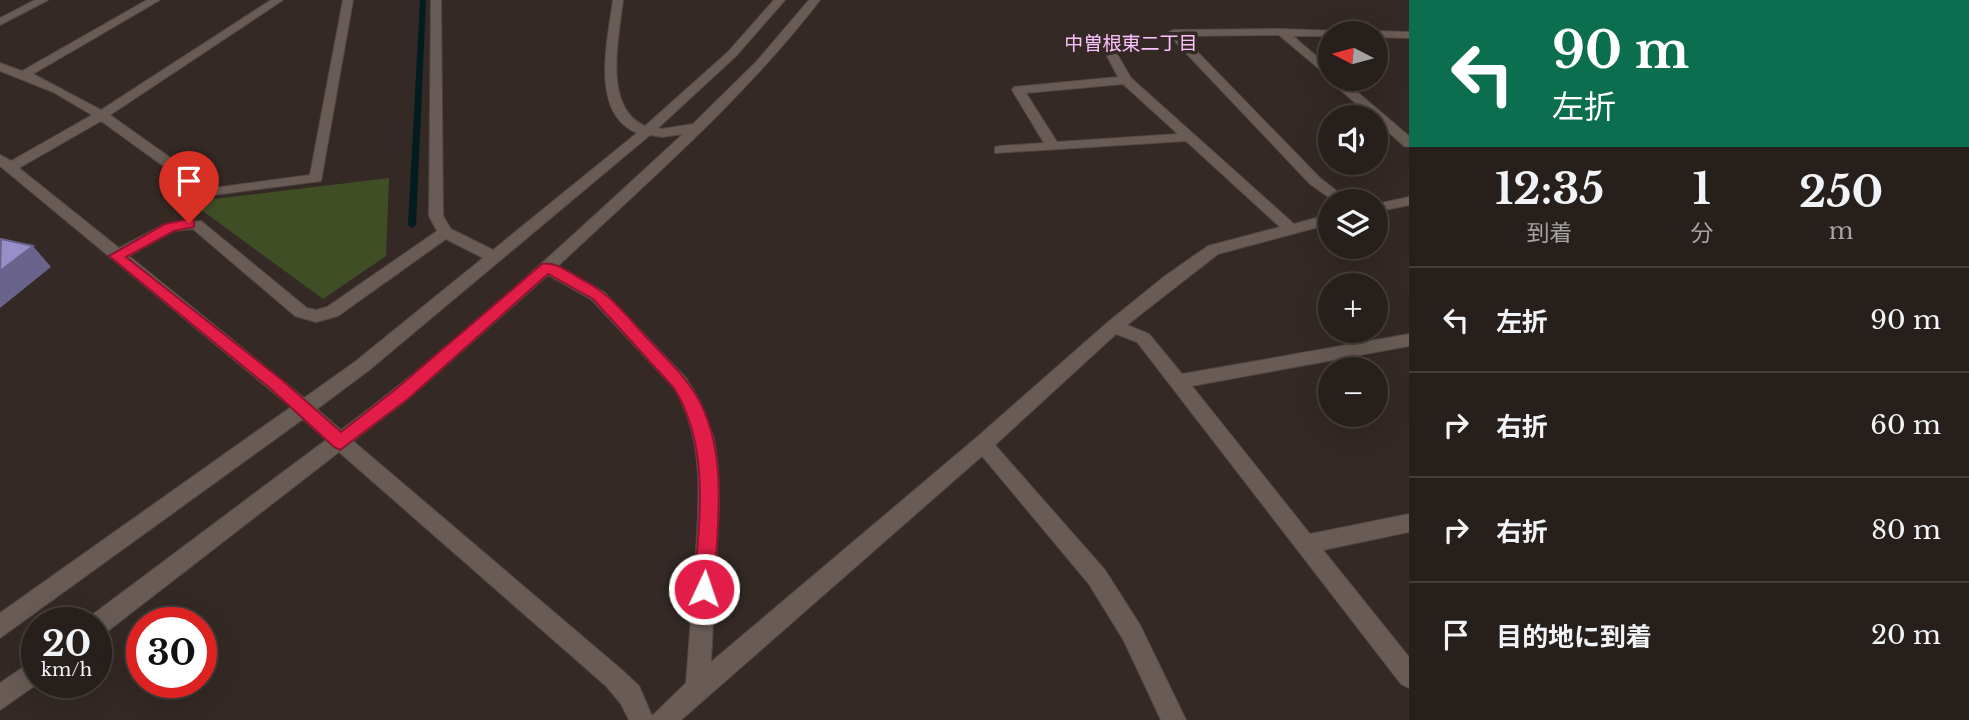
<!DOCTYPE html>
<html lang="ja">
<head>
<meta charset="utf-8">
<style>
  body { margin:0; font-family:"Libre Baskerville","Noto Sans JP",serif; background:#2f2724; color:#f1f3f6; height:100vh; display:flex; flex-direction:column; font-size:26px; white-space:nowrap }
  * { box-sizing:border-box; margin:0 }
  p { font-size:23px; color:#a4a2a3 }
  .icon { flex:none; width:38px; height:38px; fill:none; stroke:currentColor; stroke-width:2; stroke-linecap:round; stroke-linejoin:round }
  .map { position:relative; flex:1; overflow:hidden }
  .sheet { display:flex; flex-direction:column; background:#271f1b; width:560px }
  .sheet>* { flex:none }
  .hud { background:#0b6e4f; color:#fff; overflow:hidden }
  .needle { width:46px; rotate:276deg }
  .tools { position:absolute; left:1318px; top:21px; display:grid; gap:14px }
  .tools a { display:grid; place-items:center; width:70px; height:70px; border-radius:50%; background:#271f1b; box-shadow:0 7px 28px #0002,0 0 0 2px #433d3a; font-size:35px }
  .speed { position:absolute; left:21px; top:607px; display:flex; gap:14px; font-size:35px; font-weight:700; text-align:center }
  .speed>* { display:grid; place-content:center; width:91px; height:91px; border-radius:50%; background:#271f1b; box-shadow:0 7px 28px #0002,0 0 0 2px #433d3a; line-height:1 }
  .speed small { font-size:18px; font-weight:400 }
  .speed .limit { border:10px solid #d22; background:#fff; color:#111 }
  .pin { position:absolute; display:grid; place-items:center; width:60px; height:60px; color:#fff; margin:-72px -30px; border-radius:50% 50% 50% 0; rotate:-45deg; box-shadow:0 0 7px #0007 }
  .pin .icon { rotate:45deg }
  .me { position:absolute; width:77px; margin:-38px; rotate:3deg; stroke-linejoin:round; filter:drop-shadow(0 0 5px #0008) }
  .turn { display:flex; align-items:center; gap:24px; height:147px; padding:0 28px; font-size:32px }
  .turn .icon { width:91px; height:91px; stroke-width:2.5 }
  .turn b { display:block; font-size:49px; line-height:60px }
  .eta { display:flex; justify-content:space-evenly; align-items:center; height:119px; text-align:center }
  .eta b { font-size:42px; font-weight:700; line-height:49px }
  ul { padding:0; list-style:none }
  li { display:flex; align-items:center; gap:21px; height:105px; padding:0 28px; border-top:2px solid #433d3a }
  li div { flex:1 }
  li b { display:block; font-size:26px }
  li em { font-style:normal }
  main { display:flex; flex:1; min-height:0 }
  .map>svg:first-child { display:block }
  .green { fill:#404e26 }
  .lines { fill:none; stroke-linecap:round; stroke-linejoin:round }
  .stream { fill:#031d1e; fill-rule:evenodd }
  .minor-casing { stroke:#514743; stroke-width:2 }
  .minor { fill:#695c56; fill-rule:evenodd }
  .shaded-wall { fill:#6a648c }
  .building { fill:#978fc8; stroke:#6a648c; stroke-width:2 }
  .route { fill:#e11d48; stroke:#92132f; stroke-width:2 }
  .labels { text-anchor:middle; stroke-width:7; stroke-linejoin:round; paint-order:stroke }
  .far-neighbourhood-label { font-size:19px; fill:#fac1fc; stroke:#342924 }
</style>
</head>
<body>
<main>
<div class="map">
<svg width="1409" height="720" viewBox="0 0 1409 720">
  <rect width="100%" height="100%" fill="#342924"/>
  <path class="green" d="M389 178 386 256 323 299 196 206 205 200Z"/>
  <g class="lines">
    <path class="stream" d="M420 0H426L416 225 412 228 408 225Z"/>
    <defs>
      <g id="minor">
        <path d="M35 0H48L0 25V18Z"/>
        <path d="M147 0H160L33 74 101 110 271 0H283L110 115 213 188 310 175 343 0H353L321 181 205 196 101 121 19 168 119 248 165 224 201 221 307 308 316 310 327 307 437 231 429 216 431 0H441L443 216 451 229 493 250 637 133C589 113 608 40 613 0H623C619 37 602 107 645 126L728 52 774 0H785L736 56 658 128 662 129 693 124 756 62 809 0H820C744 99 648 181 558 266L604 292 686 378 700 401 714 439 718 467 719 506 711 662 976 438 1108 322 1165 276 1208 246 1280 227 1186 141 995 153V147L1000 146 1044 143 1012 90 1014 87 1118 77 1106 54 1116 52 1131 78 1294 224 1330 214V224L1218 254 1127 325 1149 334 1182 374 1409 334V346L1192 386 1310 534 1409 514V532L1323 550 1409 657V688L1401 684 1137 342 1116 334 995 445 1105 570 1140 625 1186 720H1161L1124 641 1089 584 982 456 681 720H629L621 704 606 686 339 452 104 634 96 637V623H86L88 618 326 440 303 419 0 638V613L291 407 0 166V155L11 161 92 115 53 92 0 71V63L22 71ZM1123 84 1178 134 1057 142 1026 93ZM683 134C572 236 462 340 341 430L317 409 368 371 650 135 662 137ZM193 229 295 316 316 322 338 316 446 239 483 258 356 361 304 398 129 256 173 231ZM548 275 592 300 674 388C706 442 699 505 695 566 692 605 689 644 686 683L652 716 639 686 622 670 353 441 408 399Z"/>
        <path d="M1282 29 1339 31 1340 33H1330V36H1293L1330 68V78L1279 35 1182 36 1320 178 1350 201H1334L1310 184 1167 33 1173 30Z"/>
        <path d="M1376 31 1409 32V38L1376 37V33H1371Z"/>
        <path d="M1330 78 1342 79 1409 136V147L1404 146 1376 121V117H1372L1331 82Z"/>
        <path d="M1409 197V205L1376 212V204Z"/>
        <path d="M37 658V682H40L0 710V683Z"/>
      </g>
    </defs>
    <use href="#minor" class="minor-casing"/>
    <use href="#minor" class="minor"/>
  </g>
  <path class="shaded-wall" d="M33 246 51 267 0 308V271Z"/>
  <path class="building" d="M1 239 33 246 0 271Z"/>
  <path class="route" d="M189 219 194 220V227L174 231 126 257 282 380 341 432 396 389 542 264C556 260 577 278 590 284 613 297 630 320 648 339 665 357 683 374 696 395 730 452 717 527 714 589L711 596 704 599 697 596 694 589C699 522 711 448 674 388L593 299 548 274 408 399 340 450 334 447 271 389 109 256 165 224Z"/>
  <g class="labels">
    <g class="far-neighbourhood-label">
      <text x="1131" y="50">中曽根東二丁目</text>
    </g>
  </g>
</svg>
<div class="tools">
<a><svg class="needle" viewBox="-14 -14 28 28"><path d="M0-13l5 13h-10z" fill="#e53935"/><path d="M0 13l5-13h-10z" fill="#a4a2a3"/></svg></a>
<a><svg class="icon" aria-label="sound" viewBox="0 0 24 24"><path d="M4 9h4l5-4v14l-5-4H4zM17 9q2 3 0 6"/></svg></a>
<a><svg class="icon" aria-label="layers" viewBox="0 0 24 24"><path d="M12 4l9 5-9 5-9-5zM3 14l9 5 9-5"/></svg></a>
<a>+</a>
<a>−</a>
</div>
<div class="speed"><div>20<small>km/h</small></div><div class="limit">30</div></div>
<div class="pin" style="left:189px;top:223px;background:#d93025"><svg class="icon" aria-label="arrive" viewBox="0 0 24 24"><path d="M6 21V4h12l-3 4 3 4H6"/></svg></div>
<svg class="me" style="left:704px;top:589px" viewBox="-20 -20 40 40"><circle r="17" fill="#e11d48" stroke="#fff" stroke-width="3"/><path d="M0-11L8 9 0 5-8 9z" fill="#fff"/></svg>
</div>
<section class="sheet">
<div class="hud">
<div class="turn"><svg class="icon" aria-label="left" viewBox="0 0 24 24"><path d="M17 20v-9H6M10 6l-5 5 5 5"/></svg><div><b>90 m</b>左折</div></div>
</div>
<div class="eta">
<div><b>12:35</b><p>到着</p></div>
<div><b>1</b><p>分</p></div>
<div><b>250</b><p>m</p></div>
</div>
<ul>
<li><svg class="icon" aria-label="left" viewBox="0 0 24 24"><path d="M17 20v-9H6M10 6l-5 5 5 5"/></svg><div><b>左折</b></div><em>90 m</em></li>
<li><svg class="icon" aria-label="right" viewBox="0 0 24 24"><path d="M7 20v-9h11M14 6l5 5-5 5"/></svg><div><b>右折</b></div><em>60 m</em></li>
<li><svg class="icon" aria-label="right" viewBox="0 0 24 24"><path d="M7 20v-9h11M14 6l5 5-5 5"/></svg><div><b>右折</b></div><em>80 m</em></li>
<li><svg class="icon" aria-label="arrive" viewBox="0 0 24 24"><path d="M6 21V4h12l-3 4 3 4H6"/></svg><div><b>目的地に到着</b></div><em>20 m</em></li>
</ul>
</section>
</main>
</body>
</html>
